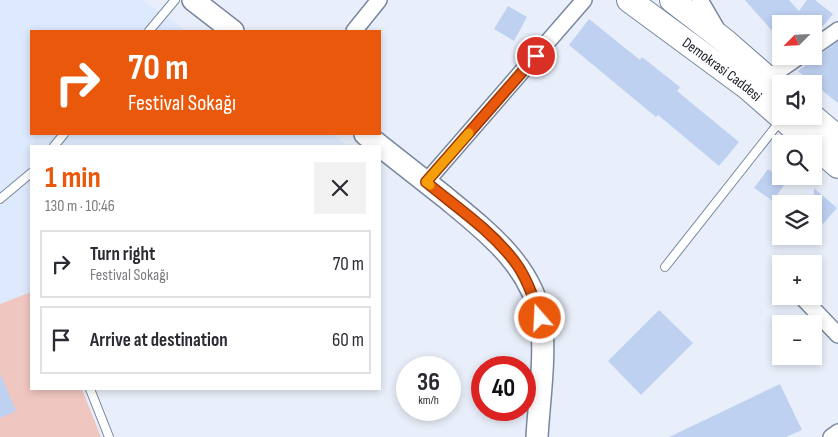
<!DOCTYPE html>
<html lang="en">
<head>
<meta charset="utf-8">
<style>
  body { margin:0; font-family:"Sofia Sans Condensed",sans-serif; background:#f2f2f3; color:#2b2b33; height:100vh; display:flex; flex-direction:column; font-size:19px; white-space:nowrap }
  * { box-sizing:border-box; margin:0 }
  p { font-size:16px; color:#7c7c81 }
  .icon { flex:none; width:28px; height:28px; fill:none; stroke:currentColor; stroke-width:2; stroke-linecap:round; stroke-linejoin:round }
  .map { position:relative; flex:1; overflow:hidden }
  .side { position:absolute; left:30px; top:145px; width:351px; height:245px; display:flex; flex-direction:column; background:#fff; border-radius:0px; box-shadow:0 2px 8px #0003 }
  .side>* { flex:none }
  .guide { position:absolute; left:30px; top:30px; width:351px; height:105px; border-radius:0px; box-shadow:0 2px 8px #0003; background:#ea580c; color:#fff; overflow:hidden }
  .needle { width:32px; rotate:246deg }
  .fabs { position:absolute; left:772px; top:15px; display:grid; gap:10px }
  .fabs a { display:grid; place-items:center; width:50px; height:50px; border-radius:0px; background:#fff; box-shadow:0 2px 8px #0003; font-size:25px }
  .speed { position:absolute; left:396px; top:356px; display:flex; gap:10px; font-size:25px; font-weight:700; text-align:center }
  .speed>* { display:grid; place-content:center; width:65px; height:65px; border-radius:50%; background:#fff; box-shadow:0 2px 8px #0003; line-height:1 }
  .speed small { font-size:12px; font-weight:400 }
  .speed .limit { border:8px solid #d22; background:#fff; color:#111 }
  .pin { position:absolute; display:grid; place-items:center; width:42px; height:42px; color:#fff; margin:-21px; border:2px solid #fff; border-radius:50%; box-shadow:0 1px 5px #0007 }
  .me { position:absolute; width:55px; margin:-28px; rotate:341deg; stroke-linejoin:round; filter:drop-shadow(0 0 4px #0008) }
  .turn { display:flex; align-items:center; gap:18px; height:105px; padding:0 15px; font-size:22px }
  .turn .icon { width:65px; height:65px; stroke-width:2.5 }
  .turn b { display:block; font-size:35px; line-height:42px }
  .round { display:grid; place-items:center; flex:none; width:52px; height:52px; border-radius:0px; background:#f2f2f3 }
  .summary { display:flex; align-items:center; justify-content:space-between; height:85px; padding:0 15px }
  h1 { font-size:30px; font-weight:700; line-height:38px; color:#ea580c }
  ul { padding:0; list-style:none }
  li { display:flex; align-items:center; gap:15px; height:68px; margin:0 10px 8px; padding:0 5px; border:2px solid #e1e1e2; border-radius:0px }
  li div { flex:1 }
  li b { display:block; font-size:19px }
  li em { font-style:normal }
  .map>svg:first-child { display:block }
  .built { fill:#dde9fd }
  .green { fill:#f0c6c0 }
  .building { fill:#bed1f1 }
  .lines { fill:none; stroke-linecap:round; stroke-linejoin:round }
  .lane-casing { stroke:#78879f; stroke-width:10 }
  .street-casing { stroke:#78879f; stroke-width:18 }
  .secondary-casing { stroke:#78879f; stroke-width:24 }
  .primary-casing { stroke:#78879f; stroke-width:26 }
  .lane { stroke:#fff; stroke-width:8 }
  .street { stroke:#fff; stroke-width:15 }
  .secondary { stroke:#fff; stroke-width:21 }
  .primary { stroke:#fff; stroke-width:24 }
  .route-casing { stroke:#983908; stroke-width:12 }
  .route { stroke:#ea580c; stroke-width:9 }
  .slow { stroke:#f59e0b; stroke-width:9 }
  .labels { text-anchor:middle; stroke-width:4; stroke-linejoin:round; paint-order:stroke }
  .street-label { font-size:15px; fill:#171d26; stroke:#fcfcfc }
</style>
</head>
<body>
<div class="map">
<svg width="838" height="437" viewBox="0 0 838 437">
  <rect width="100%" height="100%" fill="#e9effa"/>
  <path class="built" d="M0 0H143L187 31H31V134H332L349 146H31V292L0 304Z"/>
  <path class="green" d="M31 292V389H82L101 437H0V304Z"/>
  <g class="building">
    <path d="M745 0H789L799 11 807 0H815L833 14 823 26 814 19 810 24H781V41Z"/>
    <path d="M508 6 527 17 514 41 494 29Z"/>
    <path d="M589 19 640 60 642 57 680 87 677 91 739 142 719 166 658 115 656 117 569 45Z"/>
    <path d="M838 41V103L798 71Z"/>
    <path d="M768 169 786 182 773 201 754 188Z"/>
    <path d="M814 188 837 208 823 224 814 217Z"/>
    <path d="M659 310 693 343 641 395 608 361Z"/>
    <path d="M0 373 16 411 0 418Z"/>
    <path d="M780 384 802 430 786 437H669Z"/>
  </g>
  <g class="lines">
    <defs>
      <g id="lane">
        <path d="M149 31 175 0"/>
        <path d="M54 146 64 134"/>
        <path d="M0 199 31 173"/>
        <path d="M665 267 781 120"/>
        <path d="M90 389 109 437"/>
      </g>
      <g id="street">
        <path d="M700 0 717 29"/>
        <path d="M354 31 379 0"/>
        <path d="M814 47 838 30"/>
        <path d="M768 78 800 56"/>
        <path d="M426 182 584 0"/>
        <path d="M801 296 838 335"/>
        <path d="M831 437 838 432"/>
      </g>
      <g id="secondary">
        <path d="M193 0 233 31"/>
        <path d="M365 134C392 155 418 176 445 197 485 230 532 265 541 320 546 355 539 401 537 437"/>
      </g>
      <g id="primary">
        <path id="s1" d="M629 0 747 87 812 144"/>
        <path d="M672 0 725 41 781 90"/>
        <path d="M812 116 838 138"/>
        <path d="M814 145 838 166"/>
      </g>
    </defs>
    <use href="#lane" class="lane-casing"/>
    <use href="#street" class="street-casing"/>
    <use href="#secondary" class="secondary-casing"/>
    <use href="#primary" class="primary-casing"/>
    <use href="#lane" class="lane"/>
    <use href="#street" class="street"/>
    <use href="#secondary" class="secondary"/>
    <use href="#primary" class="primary"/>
  </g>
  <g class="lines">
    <defs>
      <path id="route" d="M536 56 426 182C456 207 491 230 515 262 527 278 534 298 540 318"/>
    </defs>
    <use href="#route" class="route-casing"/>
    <use href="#route" class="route"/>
    <path class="slow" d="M430 185 426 182 469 133"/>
  </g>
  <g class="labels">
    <g class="street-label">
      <text dy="5" stroke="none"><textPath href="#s1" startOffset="116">Demokrasi Caddesi</textPath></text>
    </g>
  </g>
</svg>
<div class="fabs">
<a><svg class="needle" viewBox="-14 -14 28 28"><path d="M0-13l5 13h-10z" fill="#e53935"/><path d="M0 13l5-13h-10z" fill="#7c7c81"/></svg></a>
<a><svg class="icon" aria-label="sound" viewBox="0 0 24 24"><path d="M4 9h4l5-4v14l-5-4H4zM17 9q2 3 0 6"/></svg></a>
<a><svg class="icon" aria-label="search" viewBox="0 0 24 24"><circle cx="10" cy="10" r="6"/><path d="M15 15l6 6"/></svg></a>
<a><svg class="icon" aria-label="layers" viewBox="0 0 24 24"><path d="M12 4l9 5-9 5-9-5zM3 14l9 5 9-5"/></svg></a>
<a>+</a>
<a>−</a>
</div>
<div class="speed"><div>36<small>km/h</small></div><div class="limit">40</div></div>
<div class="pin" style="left:536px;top:56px;background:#d93025"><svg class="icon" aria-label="arrive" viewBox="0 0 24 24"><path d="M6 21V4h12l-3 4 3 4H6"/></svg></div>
<svg class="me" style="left:540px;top:318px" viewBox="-20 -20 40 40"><circle r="17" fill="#ea580c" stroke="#fff" stroke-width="3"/><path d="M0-11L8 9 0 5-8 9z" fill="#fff"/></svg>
<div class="guide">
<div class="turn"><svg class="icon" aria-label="right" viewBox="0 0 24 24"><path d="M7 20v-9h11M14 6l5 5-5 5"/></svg><div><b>70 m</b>Festival Sokağı</div></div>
</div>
<section class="side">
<div class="summary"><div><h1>1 min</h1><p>130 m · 10:46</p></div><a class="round"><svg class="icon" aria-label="close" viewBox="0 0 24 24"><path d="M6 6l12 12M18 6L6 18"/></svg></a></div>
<ul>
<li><svg class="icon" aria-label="right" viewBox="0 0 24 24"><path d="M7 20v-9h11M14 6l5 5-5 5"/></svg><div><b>Turn right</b><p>Festival Sokağı</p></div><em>70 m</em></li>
<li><svg class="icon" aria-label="arrive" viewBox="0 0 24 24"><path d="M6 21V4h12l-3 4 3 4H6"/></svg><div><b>Arrive at destination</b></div><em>60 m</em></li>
</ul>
</section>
</div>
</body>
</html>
